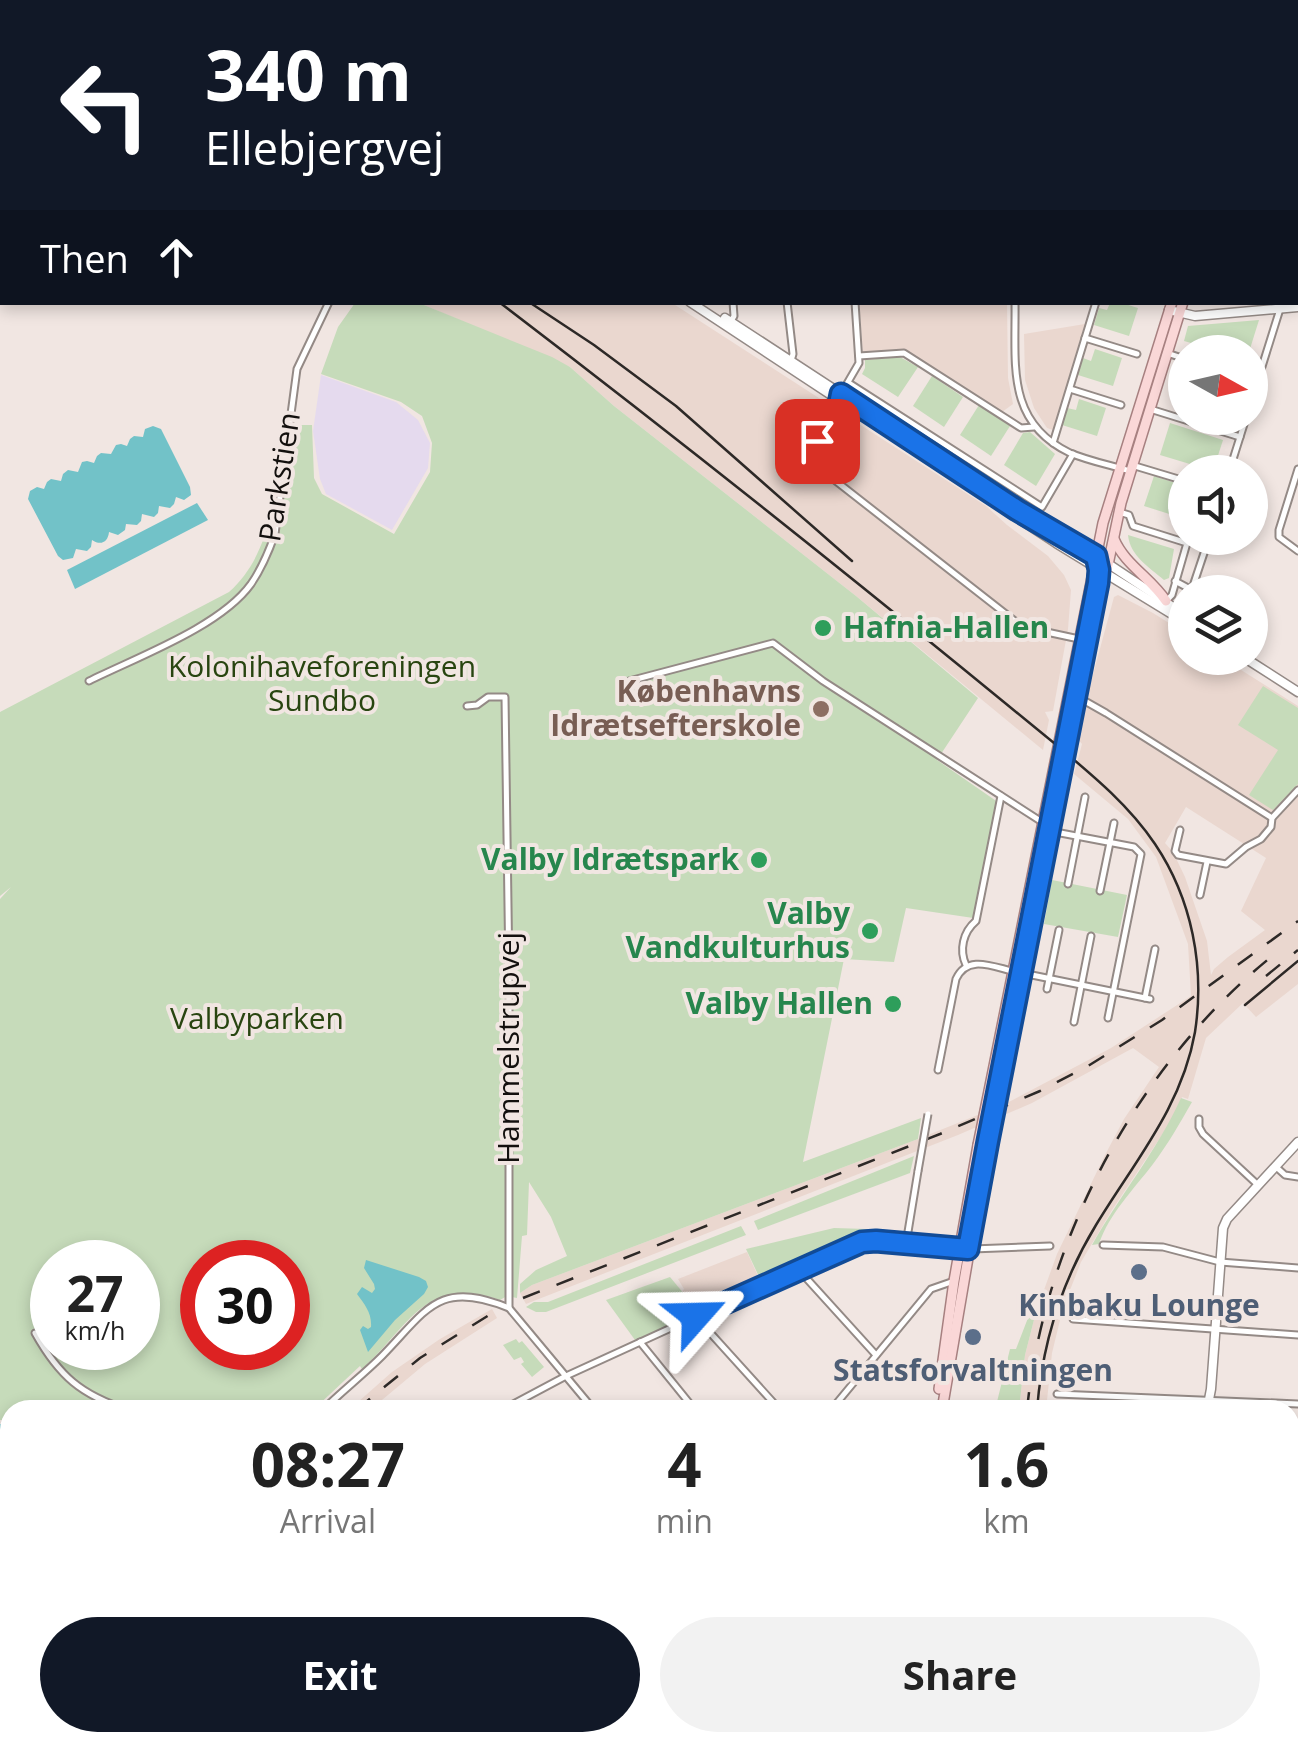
<!DOCTYPE html>
<html lang="en">
<head>
<meta charset="utf-8">
<style>
  body { margin:0; font-family:"Open Sans",sans-serif; background:#f2f2f2; color:#222; height:100vh; display:flex; flex-direction:column; font-size:38px; white-space:nowrap }
  * { box-sizing:border-box; margin:0 }
  p { font-size:32px; color:#767676 }
  .icon { flex:none; width:55px; height:55px; fill:none; stroke:currentColor; stroke-width:2; stroke-linecap:round; stroke-linejoin:round }
  .map { position:relative; flex:1; overflow:hidden }
  .panel { position:absolute; left:0px; top:1400px; width:1300px; height:352px; display:flex; flex-direction:column; background:#fff; border-radius:30px 30px 0 0; box-shadow:0 5px 15px #0003 }
  .panel>* { flex:none }
  .top-card { position:absolute; left:0px; top:0px; width:1300px; height:305px; box-shadow:0 5px 15px #0003; background:#111827; color:#fff; overflow:hidden }
  .needle { width:65px; rotate:98deg }
  .buttons { position:absolute; left:1168px; top:335px; display:grid; gap:20px }
  .buttons a { display:grid; place-items:center; width:100px; height:100px; border-radius:50%; background:#fff; box-shadow:0 5px 15px #0003; font-size:50px }
  .speed { position:absolute; left:30px; top:1240px; display:flex; gap:20px; font-size:50px; font-weight:700; text-align:center }
  .speed>* { display:grid; place-content:center; width:130px; height:130px; border-radius:50%; background:#fff; box-shadow:0 5px 15px #0003; line-height:1 }
  .speed small { font-size:25px; font-weight:400 }
  .speed .limit { border:15px solid #d22; background:#fff; color:#111 }
  .pin { position:absolute; display:grid; place-items:center; width:85px; height:85px; color:#fff; margin:-42px; border-radius:20px; box-shadow:0 5px 15px #0006 }
  .me { position:absolute; width:110px; margin:-55px; rotate:65deg; stroke-linejoin:round; filter:drop-shadow(0 0 8px #0008) }
  .turn { display:flex; align-items:center; gap:35px; height:210px; padding:0 40px; font-size:45px }
  .turn .icon { width:130px; height:130px; stroke-width:2.5 }
  .turn b { display:block; font-size:70px; line-height:85px }
  .then { display:flex; align-items:center; height:95px; padding:0 40px; background:#0003; gap:20px; font-size:38px }
  .eta { display:flex; justify-content:space-evenly; align-items:center; height:170px; text-align:center }
  .eta b { font-size:60px; font-weight:700; line-height:70px }
  .button { display:flex; gap:20px; margin-top:auto; padding:20px 40px }
  .button a { flex:1; height:115px; border-radius:60px; background:#111827; color:#fff; font-size:40px; font-weight:700; line-height:115px; text-align:center }
  .button a+a { background:#f2f2f2; color:#222 }
  .map>svg:first-child { display:block }
  .built { fill:#ead7cf; fill-rule:evenodd }
  .industrial { fill:#e5daee }
  .green { fill:#c6dbba; fill-rule:evenodd }
  .water { fill:#72c2c8 }
  .lines { fill:none; stroke-linecap:round; stroke-linejoin:round }
  .canal { stroke:#72c2c8; stroke-width:6 }
  .river { stroke:#72c2c8; stroke-width:10 }
  .street-casing { stroke:#948a86; stroke-width:9 }
  .secondary-casing { stroke:#948a86; stroke-width:11 }
  .primary-casing { stroke:#a78080; stroke-width:12 }
  .street { stroke:#fff; stroke-width:5 }
  .secondary { stroke:#fff; stroke-width:8 }
  .primary { stroke:#fad7d7; stroke-width:9 }
  .tram { stroke:#2d2927; stroke-width:2.5 }
  .rail { stroke:#2d2927; stroke-width:2.5; stroke-dasharray:18 18; stroke-linecap:butt }
  .street-bridge-casing { stroke:#948a86; stroke-width:9; stroke-linecap:butt }
  .primary-bridge-casing { stroke:#a78080; stroke-width:12; stroke-linecap:butt }
  .street-bridge { stroke:#fff; stroke-width:5 }
  .primary-bridge { stroke:#fad7d7; stroke-width:9 }
  .route-casing { stroke:#114b97; stroke-width:25 }
  .route { stroke:#1a73e8; stroke-width:18 }
  .leisure-dot { fill:#2e9e5b; stroke:#f1e6e2; stroke-width:4 }
  .education-dot { fill:#8d6e63; stroke:#f1e6e2; stroke-width:4 }
  .service-dot { fill:#5c6f8a; stroke:#f1e6e2; stroke-width:4 }
  .labels { text-anchor:middle; stroke-width:8; stroke-linejoin:round; paint-order:stroke }
  .street-label { font-size:30px; fill:#13100e; stroke:#f1e6e2 }
  .leisure-label { font-size:30px; font-weight:bold; fill:#27864d; stroke:#f1e6e2; text-anchor:end }
  .park-label { font-size:30px; fill:#284510; stroke:#f1e6e2 }
  .education-label { font-size:30px; font-weight:bold; fill:#785e54; stroke:#f1e6e2; text-anchor:end }
  .service-label { font-size:30px; font-weight:bold; fill:#4e5e75; stroke:#f1e6e2 }
</style>
</head>
<body>
<div class="map">
<svg width="1298" height="1752" viewBox="0 0 1298 1752">
  <rect width="100%" height="100%" fill="#f1e6e2"/>
  <g class="built">
    <path d="M419 303H672L986 506 1007 525 1048 556 1064 575 1071 590 1068 629 1053 711 1045 712 1049 720 1043 750 856 596 614 406 570 367Z"/>
    <path d="M859 303H1007L1008 378 1013 404 1002 412 908 351 900 349 863 353Z"/>
    <path d="M1085 324 1053 430 1047 428 1034 408 1025 380 1024 334Z"/>
    <path d="M1118 595 1153 613 1185 633V658H1222L1298 706V984L1256 1017 1243 1003 1206 1038 1188 1099 1182 1097 1170 1123 1112 1210 1081 1262 1063 1308 1052 1353 1046 1410H1019L1025 1355 1036 1312 1057 1254 1104 1157 1124 1119 1159 1067 1133 1048 1032 1103 958 1135 526 1304 520 1293 532 1285 918 1139 1005 1104 1111 1048 1191 996 1188 944 1156 857 1128 819 1074 774 1082 744 1076 737 1114 597ZM1186 807 1266 858 1241 911 1265 930 1228 957 1214 969 1211 975 1207 941 1185 877 1173 852 1165 843Z"/>
    <path d="M747 1252 758 1276 706 1299 703 1305V1310L696 1314 680 1295 684 1289 678 1279Z"/>
    <path d="M492 1309 497 1318 425 1364 370 1410H349L392 1372 440 1339Z"/>
  </g>
  <path class="industrial" d="M321 375 396 402 418 420 430 443 428 468 392 530 326 494 320 479 313 431Z"/>
  <g class="green">
    <path d="M355 303H419L552 357 570 367 614 406 856 596 978 698 937 760 1002 805 980 919 906 908 894 962 844 959 803 1162 921 1118 918 1139 532 1285 520 1293V1284L536 1270 567 1256 551 1217 529 1182 527 1235 522 1236 517 1298 507 1296 500 1300C425 1274 410 1326 362 1369L360 1366 313 1410H10V1420H0V899L11 887 0 896V712L229 592C275 551 276 482 284 425H312L314 478 322 494 394 534 430 472 432 443 422 416 401 402 321 374 338 327ZM52 1262H138V1348H52ZM202 1262H288V1348H202Z"/>
    <path d="M1110 303H1122L1138 308 1129 336 1094 325 1099 308 1107 310Z"/>
    <path d="M1259 320 1249 352H1223L1184 341 1188 326Z"/>
    <path d="M1095 349 1122 358 1113 386 1078 375 1083 358 1091 361Z"/>
    <path d="M900 357 918 367 898 397 862 374 865 368V360Z"/>
    <path d="M932 376 963 397 944 427 913 406Z"/>
    <path d="M1079 399 1106 408 1097 436 1062 425 1067 408 1076 410Z"/>
    <path d="M979 405 1010 426 991 456 960 435Z"/>
    <path d="M1170 423 1223 440 1213 471 1160 455Z"/>
    <path d="M1030 432 1055 454 1036 486 1004 465 1023 433Z"/>
    <path d="M1154 476 1185 486V519L1144 506Z"/>
    <path d="M1128 535 1174 549 1169 578 1164 580C1149 567 1130 556 1128 535Z"/>
    <path d="M1263 686 1298 708V784L1273 810 1249 795 1278 750 1238 725Z"/>
    <path d="M1052 880 1127 895 1118 937 1044 924Z"/>
    <path d="M1181 1098 1192 1102C1180 1123 1168 1144 1153 1164 1134 1189 1109 1214 1099 1244L1092 1245C1120 1195 1157 1151 1181 1098Z"/>
    <path d="M914 1156 910 1173 758 1230 754 1221Z"/>
    <path d="M741 1226 746 1235 546 1312H536L526 1307 534 1302H548Z"/>
    <path d="M834 1228 867 1229 866 1239 836 1248 761 1281 746 1249Z"/>
    <path d="M670 1277 699 1312 635 1340 606 1300Z"/>
    <path d="M1033 1305 1036 1312 1025 1355 1019 1410H995L1010 1349H1016Z"/>
    <path d="M516 1339 519 1343 522 1341 544 1367 532 1377 521 1364 524 1362 521 1357 514 1360 503 1345Z"/>
    <path d="M0 1433H10V1674L0 1675Z"/>
    <path d="M1298 1630V1752H1095L1092 1743 1290 1742V1631Z"/>
    <path d="M0 1694 10 1696V1742L83 1743 90 1752H0Z"/>
    <path d="M203 1742 573 1744 575 1752H189Z"/>
  </g>
  <g class="water">
    <path d="M153 426 161 429 190 487 191 495 184 500 176 497 174 504 170 508 159 506 158 513 154 517 142 514 141 521 137 525 126 524 125 530 118 535 109 532C108 542 101 546 92 540L91 547 87 551 76 549 73 558 63 560 58 556 28 499 30 491 37 487 44 489 47 482 51 479 61 481 63 474 68 470 78 472 82 462 87 461 94 463 97 456 101 453 111 454 116 445 121 444 127 446 130 439 134 436 143 437 145 429Z"/>
    <path d="M197 503 208 520 75 589 67 570Z"/>
    <path d="M366 1260 419 1277 426 1281 428 1287 424 1294 395 1320 368 1352 360 1330 363 1326 368 1329 371 1327C372 1313 365 1305 357 1294L362 1287 372 1293 375 1289 374 1284 364 1268Z"/>
  </g>
  <g class="lines">
    <path class="canal" d="M0 1427H10"/>
    <path class="river" d="M381 2 384 0"/>
    <defs>
      <g id="street">
        <path d="M726 0 727 2"/>
        <path d="M830 0V2"/>
        <path d="M1004 0 1005 2"/>
        <path d="M30 2 32 0"/>
        <path d="M193 2 195 0"/>
        <path d="M284 2 286 0"/>
        <path d="M625 2 629 0"/>
        <path d="M1125 2 1136 0"/>
        <path d="M1223 2 1225 0"/>
        <path d="M0 5 2 6"/>
        <path d="M0 56 2 51"/>
        <path d="M1298 249V251"/>
        <path d="M787 302 793 354 790 364"/>
        <path d="M855 302 859 363 841 394 838 409 808 455 809 460 1016 622 1028 628 1079 639"/>
        <path d="M1015 302C1016 363 1005 422 1070 453 1089 461 1110 465 1130 471"/>
        <path d="M730 323 734 316 733 302"/>
        <path d="M1085 338 1137 354"/>
        <path d="M1167 353 1185 359"/>
        <path d="M859 356 904 353 1021 428 1034 427"/>
        <path d="M849 383 1042 507 1073 454"/>
        <path d="M1070 389 1121 405"/>
        <path d="M1250 405 1280 309"/>
        <path d="M1150 409 1240 437"/>
        <path d="M1053 443 1096 302"/>
        <path d="M1135 466 1185 481"/>
        <path d="M1298 469 1279 530V537L1298 551"/>
        <path d="M1229 472 1246 418"/>
        <path d="M1119 512 1129 515 1133 526 1187 543 1172 595 1166 601"/>
        <path d="M1175 581 1190 589 1193 586 1209 538"/>
        <path d="M89 681C137 657 220 627 251 584 262 568 269 551 275 534L297 369 329 302"/>
        <path d="M629 681 773 643 823 681 1042 822"/>
        <path d="M1076 696 1106 713 1272 818"/>
        <path d="M467 706 477 705 488 697H505L509 975V1308L594 1410"/>
        <path d="M1180 830 1175 851 1178 855 1226 864 1246 847 1261 839 1271 827 1272 818 1298 790"/>
        <path d="M1050 831 1134 847 1141 854 1108 1018"/>
        <path d="M1068 884 1085 797"/>
        <path d="M1100 891 1114 823"/>
        <path d="M1200 895 1207 862"/>
        <path d="M966 965C959 950 963 932 976 921L1001 796"/>
        <path d="M1022 973 1150 999"/>
        <path d="M1047 989 1059 930"/>
        <path d="M1145 998 1155 949"/>
        <path d="M1074 1022 1091 936"/>
        <path d="M938 1070 956 979C967 955 991 966 1012 971"/>
        <path d="M1199 1119V1127L1203 1134 1258 1185"/>
        <path d="M1275 1166 1285 1175 1298 1177"/>
        <path d="M906 1244 918 1171"/>
        <path d="M1103 1245 1163 1247 1220 1262 1298 1268"/>
        <path d="M972 1249 1050 1246"/>
        <path d="M798 1269 876 1355"/>
        <path d="M695 1316 780 1410"/>
        <path d="M1073 1319 1298 1335"/>
        <path d="M35 1333C59 1376 81 1395 128 1410"/>
        <path d="M640 1342 695 1410"/>
        <path d="M1057 1394 1298 1404"/>
        <path d="M323 1410C342 1391 363 1375 382 1356 427 1310 438 1279 509 1308"/>
        <path d="M502 1410 566 1376 848 1247 876 1241 961 1248"/>
        <path d="M831 1410 931 1289 954 1281"/>
        <path d="M0 1456 10 1457"/>
        <path d="M0 1641 10 1642"/>
        <path d="M575 1742 578 1752"/>
        <path d="M601 1742V1752"/>
        <path d="M718 1742V1752"/>
        <path d="M1001 1742 1005 1751"/>
        <path d="M1020 1742 1023 1752"/>
        <path d="M193 1752 201 1742"/>
        <path d="M899 1752 921 1742"/>
        <path d="M969 1752 992 1742"/>
      </g>
      <g id="secondary">
        <path d="M238 0 241 2"/>
        <path d="M255 0 257 2"/>
        <path d="M572 2 576 0"/>
        <path d="M690 302 1056 543 1185 622"/>
        <path d="M1169 310 1195 316 1298 307"/>
        <path d="M725 318 872 414 890 428 1017 510 1089 551 1185 615"/>
        <path d="M1245 658 1298 692"/>
        <path d="M1207 1410 1211 1389 1223 1228 1227 1219 1298 1142"/>
        <path d="M1290 1618H1298"/>
        <path d="M842 1752 846 1742"/>
        <path d="M849 1752 853 1742"/>
      </g>
      <g id="primary">
        <path d="M1298 5V4"/>
        <path d="M1298 21V20"/>
        <path d="M1114 539C1125 565 1151 578 1166 601"/>
        <path d="M1096 591 1099 571 1096 557"/>
        <path d="M999 1086 1081 673 1106 574 1121 503 1183 302"/>
        <path d="M989 1091 1103 523 1172 302"/>
        <path d="M939 1389 954 1281 978 1145"/>
        <path d="M942 1410 988 1141"/>
        <path d="M941 1742 945 1752"/>
        <path d="M948 1742 952 1752"/>
      </g>
    </defs>
    <use href="#street" class="street-casing"/>
    <use href="#secondary" class="secondary-casing"/>
    <use href="#primary" class="primary-casing"/>
    <use href="#street" class="street"/>
    <use href="#secondary" class="secondary"/>
    <use href="#primary" class="primary"/>
    <g class="tram">
      <path d="M152 0 155 2"/>
      <path d="M499 302C655 421 809 543 961 667 992 692 1023 718 1054 743 1091 774 1128 804 1155 844 1192 899 1205 967 1195 1032 1182 1107 1134 1162 1096 1225 1062 1281 1042 1345 1037 1410"/>
      <path d="M529 302 594 345 676 406 852 561"/>
      <path d="M1245 1005 1298 961"/>
      <path d="M1066 1742 1069 1752"/>
    </g>
    <g class="rail">
      <path d="M1266 976 1298 950"/>
      <path d="M523 1298 940 1134 1040 1091 1088 1066 1162 1020 1298 921"/>
      <path d="M356 1410 420 1358 494 1312"/>
      <path d="M1027 1410C1044 1239 1138 1065 1271 957"/>
      <path d="M1056 1742 1059 1752"/>
      <path d="M167 1752 169 1742"/>
    </g>
    <defs>
      <path id="street-bridge" d="M918 1171 928 1114"/>
      <g id="primary-bridge">
        <path d="M988 1141 999 1086"/>
        <path d="M978 1145 989 1091"/>
      </g>
    </defs>
    <use href="#street-bridge" class="street-bridge-casing"/>
    <use href="#primary-bridge" class="primary-bridge-casing"/>
    <use href="#street-bridge" class="street-bridge"/>
    <use href="#primary-bridge" class="primary-bridge"/>
  </g>
  <g class="lines">
    <defs>
      <path id="route" d="M696 1316 862 1242 876 1241 968 1249 988 1141 1098 583 1099 570 1096 556 1017 510 841 394 838 409 817 441"/>
    </defs>
    <use href="#route" class="route-casing"/>
    <use href="#route" class="route"/>
  </g>
  <g class="leisure-dot">
    <circle cx="823" cy="628" r="10"/>
    <circle cx="759" cy="860" r="10"/>
    <circle cx="870" cy="931" r="10"/>
    <circle cx="893" cy="1004" r="10"/>
  </g>
  <circle class="education-dot" cx="821" cy="709" r="10"/>
  <g class="service-dot">
    <circle cx="1139" cy="1272" r="10"/>
    <circle cx="973" cy="1337" r="10"/>
  </g>
  <g class="labels">
    <g class="street-label">
      <text transform="translate(280 477) rotate(-81)" y="10">Parkstien</text>
      <text transform="translate(509 1048) rotate(-90)" y="10">Hammelstrupvej</text>
    </g>
    <g class="leisure-label">
      <text x="843" y="638" text-anchor="start">Hafnia-Hallen</text>
      <text x="739" y="870">Valby Idrætspark</text>
      <text x="850" y="924">Valby<tspan x="850" dy="34">Vandkulturhus</tspan></text>
      <text x="873" y="1014">Valby Hallen</text>
    </g>
    <g class="park-label">
      <text x="322" y="677">Kolonihaveforeningen<tspan x="322" dy="34">Sundbo</tspan></text>
      <text x="257" y="1029">Valbyparken</text>
    </g>
    <g class="education-label">
      <text x="801" y="702">Københavns<tspan x="801" dy="34">Idrætsefterskole</tspan></text>
    </g>
    <g class="service-label">
      <text x="1139" y="1316">Kinbaku Lounge</text>
      <text x="973" y="1381">Statsforvaltningen</text>
    </g>
  </g>
</svg>
<div class="buttons">
<a><svg class="needle" viewBox="-14 -14 28 28"><path d="M0-13l5 13h-10z" fill="#e53935"/><path d="M0 13l5-13h-10z" fill="#767676"/></svg></a>
<a><svg class="icon" aria-label="sound" viewBox="0 0 24 24"><path d="M4 9h4l5-4v14l-5-4H4zM17 9q2 3 0 6"/></svg></a>
<a><svg class="icon" aria-label="layers" viewBox="0 0 24 24"><path d="M12 4l9 5-9 5-9-5zM3 14l9 5 9-5"/></svg></a>
</div>
<div class="speed"><div>27<small>km/h</small></div><div class="limit">30</div></div>
<div class="pin" style="left:817px;top:441px;background:#d93025"><svg class="icon" aria-label="arrive" viewBox="0 0 24 24"><path d="M6 21V4h12l-3 4 3 4H6"/></svg></div>
<svg class="me" style="left:696px;top:1316px" viewBox="-20 -20 40 40"><path d="M0-17L14 15 0 8-14 15z" fill="#1a73e8" stroke="#fff" stroke-width="4"/></svg>
<div class="top-card">
<div class="turn"><svg class="icon" aria-label="left" viewBox="0 0 24 24"><path d="M17 20v-9H6M10 6l-5 5 5 5"/></svg><div><b>340 m</b>Ellebjergvej</div></div>
<div class="then">Then<svg class="icon" aria-label="ahead" viewBox="0 0 24 24"><path d="M12 20V5M6 11l6-6 6 6"/></svg></div>
</div>
<section class="panel">
<div class="eta">
<div><b>08:27</b><p>Arrival</p></div>
<div><b>4</b><p>min</p></div>
<div><b>1.6</b><p>km</p></div>
</div>
<div class="button"><a>Exit</a><a>Share</a></div>
</section>
</div>
</body>
</html>
